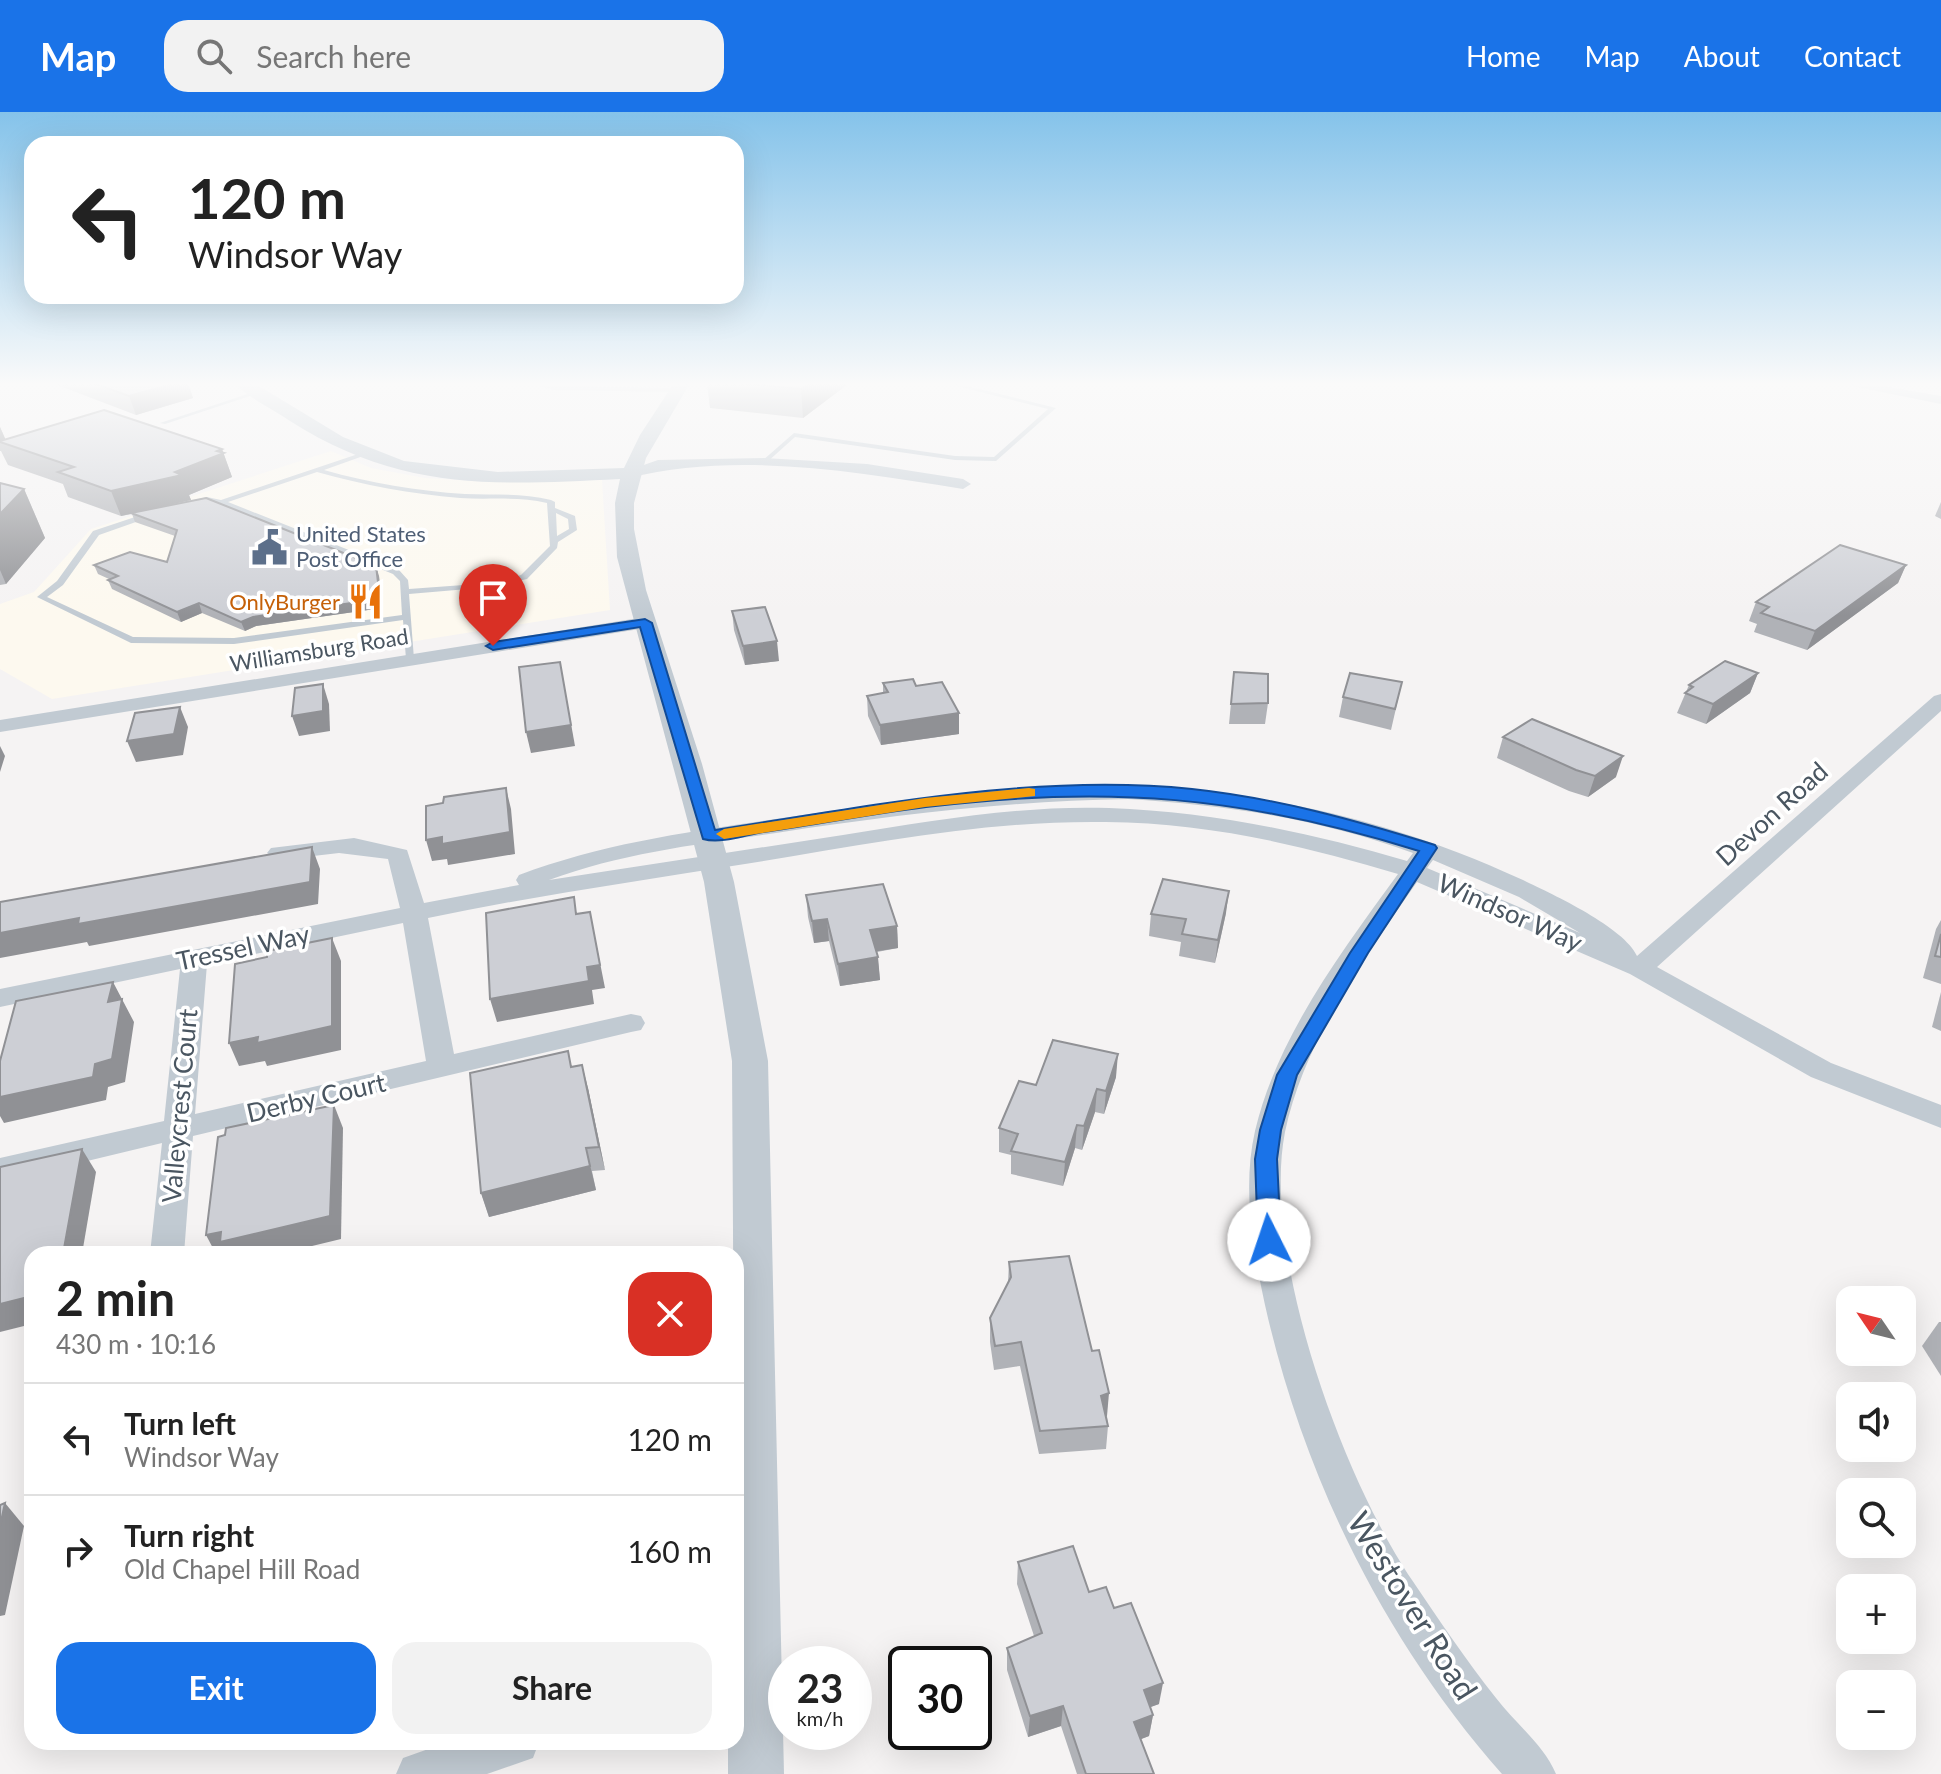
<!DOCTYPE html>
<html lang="en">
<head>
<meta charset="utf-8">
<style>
  body { margin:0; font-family:Lato,sans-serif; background:#f2f2f2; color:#222; height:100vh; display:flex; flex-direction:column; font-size:30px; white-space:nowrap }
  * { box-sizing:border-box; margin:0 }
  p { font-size:26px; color:#767676 }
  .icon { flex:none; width:44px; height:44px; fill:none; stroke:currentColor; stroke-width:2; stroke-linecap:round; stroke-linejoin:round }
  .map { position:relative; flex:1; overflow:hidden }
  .details { position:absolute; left:24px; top:1134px; width:720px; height:504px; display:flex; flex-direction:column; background:#fff; border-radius:24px; box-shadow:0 8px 32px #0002 }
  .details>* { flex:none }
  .hud { position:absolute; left:24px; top:24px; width:720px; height:168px; border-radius:24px; box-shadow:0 8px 32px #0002; background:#fff; color:#222; overflow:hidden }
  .needle { width:52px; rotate:305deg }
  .controls { position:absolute; left:1836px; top:1174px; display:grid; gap:16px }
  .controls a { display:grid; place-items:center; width:80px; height:80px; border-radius:16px; background:#fff; box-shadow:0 8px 32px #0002; font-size:40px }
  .speed { position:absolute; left:768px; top:1534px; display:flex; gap:16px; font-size:40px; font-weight:700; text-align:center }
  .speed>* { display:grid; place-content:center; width:104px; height:104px; border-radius:50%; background:#fff; box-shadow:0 8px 32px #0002; line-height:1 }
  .speed small { font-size:20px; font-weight:400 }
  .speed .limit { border:4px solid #111; border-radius:12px; background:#fff; color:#111 }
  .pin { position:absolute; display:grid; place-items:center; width:68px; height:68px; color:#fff; margin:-82px -34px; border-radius:50% 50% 50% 0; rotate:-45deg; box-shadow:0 0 8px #0007 }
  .pin .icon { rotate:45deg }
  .me { position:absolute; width:88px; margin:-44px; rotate:356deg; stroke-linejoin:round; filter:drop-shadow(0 0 6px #0008) }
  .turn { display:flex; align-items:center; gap:28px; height:168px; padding:0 32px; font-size:36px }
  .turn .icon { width:104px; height:104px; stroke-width:2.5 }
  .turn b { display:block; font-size:56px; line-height:68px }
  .round { display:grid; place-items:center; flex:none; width:84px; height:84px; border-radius:24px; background:#f2f2f2 }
  .headline { display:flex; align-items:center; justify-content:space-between; height:136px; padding:0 32px }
  h1 { font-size:48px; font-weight:700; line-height:60px }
  .cta { display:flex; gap:16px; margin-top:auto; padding:16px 32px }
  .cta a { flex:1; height:92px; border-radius:24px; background:#1a73e8; color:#fff; font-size:32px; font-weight:700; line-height:92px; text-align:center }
  .cta a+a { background:#f2f2f2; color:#222 }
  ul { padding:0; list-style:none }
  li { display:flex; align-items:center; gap:24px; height:112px; padding:0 32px; border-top:2px solid #e0e0e0 }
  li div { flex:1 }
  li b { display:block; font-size:30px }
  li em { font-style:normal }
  header { display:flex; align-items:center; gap:48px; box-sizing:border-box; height:112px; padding:0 40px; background:#1a73e8; color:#fff }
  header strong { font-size:38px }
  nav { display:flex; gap:44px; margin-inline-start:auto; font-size:28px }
  .search { width:560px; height:72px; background:#f2f2f2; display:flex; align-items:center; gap:20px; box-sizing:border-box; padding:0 28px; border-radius:24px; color:#767676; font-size:30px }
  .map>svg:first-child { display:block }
  .commercial { fill:#fdf9ef }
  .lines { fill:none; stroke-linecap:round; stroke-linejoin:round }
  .service { fill:#c1cad2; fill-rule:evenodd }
  .minor { fill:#c1cad2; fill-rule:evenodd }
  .tertiary { fill:#c1cad2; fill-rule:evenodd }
  .wall { fill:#b0b2b7 }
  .shaded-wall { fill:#909195 }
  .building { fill:#cdcfd5; stroke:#909195; stroke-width:2 }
  .route { fill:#1a73e8; stroke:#114b97; stroke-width:2 }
  .slow { fill:#f59e0b }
  .labels { text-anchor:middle; stroke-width:7; stroke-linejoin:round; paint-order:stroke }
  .far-service-label { font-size:22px; fill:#4e5e75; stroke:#fff; text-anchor:start }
  .far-food-label { font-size:22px; fill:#c56008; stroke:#fff; text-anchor:end }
  .far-street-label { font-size:22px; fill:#4a5661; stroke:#fff }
  .street-label { font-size:26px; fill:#4a5661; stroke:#fff }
  .near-street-label { font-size:32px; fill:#4a5661; stroke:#fff }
</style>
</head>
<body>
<header>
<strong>Map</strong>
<div class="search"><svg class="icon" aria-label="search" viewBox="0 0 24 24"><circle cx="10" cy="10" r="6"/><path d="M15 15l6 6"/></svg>Search here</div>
<nav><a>Home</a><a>Map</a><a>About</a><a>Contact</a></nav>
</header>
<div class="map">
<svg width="1941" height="1662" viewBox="0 0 1941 1662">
  <rect width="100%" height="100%" fill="#f5f3f3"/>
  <path class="commercial" d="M331 339 371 356 425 366 489 370 602 368 610 498 52 587 0 557V492L34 480 91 417Z"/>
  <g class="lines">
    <g class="service">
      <path d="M531 271 554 274 677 276 680 278 677 280 554 278Z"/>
      <path d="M945 271H955L1056 296 996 349 955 348 795 325 766 351 761 350 794 321 955 344 994 345 1048 297Z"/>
      <path d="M257 279 262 280 165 312 160 311Z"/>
      <path d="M364 340 367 342 366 343 324 358C370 371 417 379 465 382 494 383 522 381 551 388L555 390V396L575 404 577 418 558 430 557 436 527 467 491 475 409 482 414 547 410 550 406 547 403 508 234 532 131 531 37 485 57 469 93 419 147 401 151 403 150 405 99 423 63 473 47 485 133 525 234 526 402 503 400 469 393 462 219 392 207 389 172 397 168 395 207 385 221 388ZM317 360C364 373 411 382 460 386 489 388 518 384 547 391L550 434 521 463 491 471 409 477 408 468 399 458 228 390ZM556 401 568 407 569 417 557 424Z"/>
    </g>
    <g class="minor">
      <path d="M1837 271H1866L1941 284V292Z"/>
      <path d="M764 346 867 352 963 367 971 372 963 377C856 360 736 339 629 366L621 361 658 348Z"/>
      <path d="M645 505 654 511 652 515 0 620V608Z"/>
      <path d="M1941 582V599L1657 855 1831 951 1941 993V1016L1811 965 1630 862 1417 770C1365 845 1304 929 1285 1020 1261 1142 1343 1367 1412 1468 1439 1508 1466 1548 1496 1586 1515 1611 1544 1633 1556 1662H1502C1384 1528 1304 1366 1265 1193 1253 1137 1242 1076 1255 1019 1277 925 1342 839 1398 762 1303 733 1207 711 1106 710 985 708 864 733 745 752 639 769 533 784 428 806L454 942 631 902 641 904 645 911 641 918 631 920 193 1024 184 1142H150L162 1031 0 1070V1046L164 1009 180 857 0 895V877L400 796 388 747 339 741 279 748 267 741 271 736 354 726 407 738 424 791 519 773 516 768 519 763C609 729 702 718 796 704 1062 664 1272 652 1523 768 1552 782 1624 815 1637 844L1934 584ZM1128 687C1227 693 1320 707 1413 741L1407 749C1309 720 1212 700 1109 696 1020 693 931 709 843 723 745 738 647 753 549 768 622 741 699 732 776 721 894 703 1009 689 1128 687ZM1433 748 1519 785 1580 821 1427 756ZM403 811 426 949 195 1002 207 852Z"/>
      <path d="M448 1630H539L533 1646 487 1662H396L403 1646Z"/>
    </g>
    <path class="tertiary" d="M235 271H254L343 325 404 349 498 360 624 356 640 323 674 271H690L646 346 634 391V417L646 478 702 652 734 770 768 949 784 1662H728V1630H736L732 949 704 770 617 445 615 391 620 367C493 373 402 380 290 309 273 297 248 286 235 271Z"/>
  </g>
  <g class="wall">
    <path d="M52 271H188L193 286 136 303Z"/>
    <path d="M707 271H848V272L803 306 710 296Z"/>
    <path d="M0 315 5 327 222 337 232 365 189 383 191 388 153 397 379 464 382 496 256 514 245 519 202 501 181 510 112 477 108 468 109 467 98 462 94 453 167 450 175 424 135 410 132 402 121 404 68 385 63 372 8 353 1 339H0Z"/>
    <path d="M0 371 24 377 45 426 6 472 0 473Z"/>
    <path d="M1941 390V407L1935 404Z"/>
    <path d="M1906 453 1898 471 1807 538 1754 520 1757 512 1749 509 1756 490Z"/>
    <path d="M732 499 779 549 745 553 734 518Z"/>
    <path d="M1234 560 1268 591 1265 612H1229Z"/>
    <path d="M1758 561 1750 581 1706 612 1677 601 1689 573Z"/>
    <path d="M1402 570 1391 618 1339 605 1343 585Z"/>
    <path d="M883 571 916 574 959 622 881 633 868 604 867 584 883 581Z"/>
    <path d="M1503 625 1616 665 1588 685 1569 679 1497 646Z"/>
    <path d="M806 783 897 814 898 836 877 840 880 868 840 874 829 829 814 831 808 805Z"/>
    <path d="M1226 801 1215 851 1179 844 1181 830 1149 824 1151 802Z"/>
    <path d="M1941 808V872L1923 866 1936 817Z"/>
    <path d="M1941 880V919L1932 915Z"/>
    <path d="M572 955 588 976 605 1058 592 1059 596 1078 489 1105 481 1081Z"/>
    <path d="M1116 965 1104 1002 1095 1000 1082 1038 1075 1036 1063 1074 1011 1062V1043L999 1040V1016L1036 973Z"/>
    <path d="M1009 1150 1107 1304 1108 1314 1106 1337 1039 1342 1020 1254 994 1258 990 1230V1206L1008 1171Z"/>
    <path d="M1939 1210H1941V1264L1922 1234Z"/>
    <path d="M1018 1450 1089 1480 1114 1496 1159 1592 1150 1595 1153 1603 1149 1624 1141 1627 1154 1662H1077L1061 1614 1028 1625 1007 1558V1536L1034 1524 1017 1472Z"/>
  </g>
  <g class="shaded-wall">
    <path d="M176 271H188L193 286 136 303 129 284Z"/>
    <path d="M810 271H848V272L803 306 801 277Z"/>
    <path d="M0 315 8 333 0 330Z"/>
    <path d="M222 337 232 365 189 383 191 388 121 404 111 379 175 360Z"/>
    <path d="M24 377 45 426 6 472 0 458V402Z"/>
    <path d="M1906 453 1898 471 1807 538 1815 519Z"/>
    <path d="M376 454 379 464 382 496 256 514 245 519 241 510Z"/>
    <path d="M199 491 202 501 181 510 177 500Z"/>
    <path d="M777 529 779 549 745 553 743 534Z"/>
    <path d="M560 550 575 634 531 641 526 620Z"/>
    <path d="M1758 561 1750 581 1706 612 1713 592Z"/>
    <path d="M323 572 329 592 330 619 299 624 292 604Z"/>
    <path d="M180 595 188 615 183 643 136 650 127 629Z"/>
    <path d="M959 601V622L881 633 880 613Z"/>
    <path d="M0 634 5 644 0 660Z"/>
    <path d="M1623 644 1616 665 1588 685 1595 664Z"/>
    <path d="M506 676 511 697 515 742 448 753 447 747 432 749 426 728Z"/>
    <path d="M312 735 320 757 318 792 89 834 87 830 0 846V821Z"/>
    <path d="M1229 779 1226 801 1215 851 1218 828Z"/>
    <path d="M590 800 605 876 592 878 594 892 497 910 490 887 587 855Z"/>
    <path d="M827 807 829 829 814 831 812 809Z"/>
    <path d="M897 814 898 836 872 840 870 818Z"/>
    <path d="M332 826 341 849V938L267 954 265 949 239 954 229 931Z"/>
    <path d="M878 845 880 868 840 874 838 852Z"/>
    <path d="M113 870 134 910 125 970 108 975 106 988 4 1011 0 1004V985L108 890Z"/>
    <path d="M1118 942 1116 965 1104 1002 1106 979Z"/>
    <path d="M582 953 588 976 605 1058 599 1035Z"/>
    <path d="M1097 977 1095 1000 1082 1038 1084 1014Z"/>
    <path d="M334 993 343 1016 341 1127 279 1142H216L206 1123Z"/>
    <path d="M1077 1013 1075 1036 1063 1074 1065 1050Z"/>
    <path d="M586 1036 596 1078 489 1105 481 1081Z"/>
    <path d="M82 1037 96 1060 82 1142H63Z"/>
    <path d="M32 1184V1212L0 1220V1192Z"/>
    <path d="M1109 1281 1107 1304 1098 1307 1101 1284Z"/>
    <path d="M5 1391 24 1414 5 1503 0 1504V1414Z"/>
    <path d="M1163 1571 1159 1592 1140 1599 1144 1578Z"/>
    <path d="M1063 1594 1061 1614 1028 1625 1030 1604Z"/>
    <path d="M1153 1603 1149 1624 1131 1631 1134 1610Z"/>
  </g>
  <g class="building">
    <path d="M93 271H176L129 284Z"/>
    <path d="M739 271H810L801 277Z"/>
    <path d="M104 298 222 337 217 339 224 341 175 360 182 363 111 379 58 360 74 355 0 330V329Z"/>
    <path d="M0 371 24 377 0 402Z"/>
    <path d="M206 386 376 454 380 487 253 505 241 510 199 491 177 500 108 468 118 464 94 453 130 440 167 450 177 418 131 401Z"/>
    <path d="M1840 433 1906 453 1815 519 1761 501 1769 495 1756 490Z"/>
    <path d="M765 495 777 529 743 534 732 499Z"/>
    <path d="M1725 549 1758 561 1713 592 1685 581 1693 575 1689 573Z"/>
    <path d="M560 550 571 613 526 620 519 555Z"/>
    <path d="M1234 560 1268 562V591L1231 592Z"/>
    <path d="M1350 561 1402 570 1395 597 1343 585Z"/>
    <path d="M913 567 916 574 942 570 959 601 880 613 867 584 888 580 883 571Z"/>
    <path d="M323 572V599L292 604 295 576Z"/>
    <path d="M180 595 174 622 127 629 135 601Z"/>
    <path d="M1532 607 1623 644 1595 664 1576 658 1503 625Z"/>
    <path d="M506 676 510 720 442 732V725L426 728V694L443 691 444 685Z"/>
    <path d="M312 735 310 770 78 812 79 806 0 821V790Z"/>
    <path d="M1163 767 1229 779 1218 828 1182 822 1186 807 1151 802Z"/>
    <path d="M883 772 897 814 870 818 878 845 838 852 827 807 812 809 806 783Z"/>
    <path d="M574 785 576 802 590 800 600 853 587 855 589 869 490 887 486 801Z"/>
    <path d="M1941 822V845L1935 844Z"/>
    <path d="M332 826V914L257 931 258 925 229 931 235 852 267 845V839Z"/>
    <path d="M113 870 108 890 122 887 112 947 95 952 93 965 0 985V949L16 889Z"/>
    <path d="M1053 928 1118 942 1106 979 1097 977 1084 1014 1077 1013 1065 1050 1011 1039 1018 1022 999 1016 1019 969 1036 973Z"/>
    <path d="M568 939 571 955 582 953 599 1035 586 1036 590 1054 481 1081 470 961Z"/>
    <path d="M334 993 330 1104 220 1130 221 1120 206 1123 218 1025 225 1023 226 1016Z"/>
    <path d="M82 1037 63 1142H32V1184L0 1192V1055Z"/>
    <path d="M1069 1144 1092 1239 1099 1238 1109 1281 1101 1284 1108 1314 1040 1319 1021 1230 995 1234 990 1206 1011 1165 1009 1150Z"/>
    <path d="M5 1391 0 1414V1393Z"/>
    <path d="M1073 1434 1089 1480 1106 1475 1114 1496 1131 1491 1163 1571 1144 1578 1153 1603 1134 1610 1154 1662H1086L1063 1594 1030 1604 1007 1536 1042 1521 1018 1450Z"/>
  </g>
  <linearGradient id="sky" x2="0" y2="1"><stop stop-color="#85c3ea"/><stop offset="0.54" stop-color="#fafafa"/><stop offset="1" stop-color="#fafafa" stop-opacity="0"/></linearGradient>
  <rect width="1941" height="504" fill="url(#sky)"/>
  <path class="route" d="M645 507 652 511 715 718C872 694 1033 661 1192 677 1276 686 1355 708 1435 733L1437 736 1368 841 1297 963 1281 1018 1277 1047 1281 1128 1277 1135H1261L1258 1128 1255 1047 1260 1018 1277 963 1350 841 1419 739C1244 684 1108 673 926 695 872 702 817 712 763 720 745 723 721 732 703 727L640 515 493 538 486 534 493 530Z"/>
  <path class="slow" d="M1029 676 1035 677V684L925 695 724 727 716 722 724 717 925 686Z"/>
  <defs>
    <symbol id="civic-bare" viewBox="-9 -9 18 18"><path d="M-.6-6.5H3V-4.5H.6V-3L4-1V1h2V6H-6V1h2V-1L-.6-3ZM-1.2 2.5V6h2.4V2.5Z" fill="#5c6f8a" stroke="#fff" stroke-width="2.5" paint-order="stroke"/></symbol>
    <symbol id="restaurant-bare" viewBox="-9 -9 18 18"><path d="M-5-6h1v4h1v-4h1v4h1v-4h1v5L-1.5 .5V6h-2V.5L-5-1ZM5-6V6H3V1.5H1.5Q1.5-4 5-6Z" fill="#e8710a" stroke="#fff" stroke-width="2.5" paint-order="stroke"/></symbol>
  </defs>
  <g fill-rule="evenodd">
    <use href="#civic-bare" x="244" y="410" width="51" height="51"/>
    <use href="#restaurant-bare" x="340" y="464" width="51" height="51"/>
  </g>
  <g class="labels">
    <g class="far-service-label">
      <text x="296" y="430">United States<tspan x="296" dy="25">Post Office</tspan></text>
    </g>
    <g class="far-food-label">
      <text x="340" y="498">OnlyBurger</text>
    </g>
    <g class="far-street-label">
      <text transform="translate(319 538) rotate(-9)" y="8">Williamsburg Road</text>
    </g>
    <g class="street-label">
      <text transform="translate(1772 702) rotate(-42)" y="9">Devon Road</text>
      <text transform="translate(1510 801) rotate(24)" y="9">Windsor Way</text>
      <text transform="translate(243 836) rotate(-12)" y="9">Tressel Way</text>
      <text transform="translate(316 986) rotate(-13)" y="9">Derby Court</text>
      <text transform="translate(180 994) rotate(-85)" y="9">Valleycrest Court</text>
    </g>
    <g class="near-street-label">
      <text transform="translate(1412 1494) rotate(58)" y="11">Westover Road</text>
    </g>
  </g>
</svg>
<div class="controls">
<a><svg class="needle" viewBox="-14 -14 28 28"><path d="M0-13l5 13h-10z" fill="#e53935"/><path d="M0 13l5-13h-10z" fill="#767676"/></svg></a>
<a><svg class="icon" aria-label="sound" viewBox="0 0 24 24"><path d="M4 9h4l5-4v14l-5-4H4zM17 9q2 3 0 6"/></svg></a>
<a><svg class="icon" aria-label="search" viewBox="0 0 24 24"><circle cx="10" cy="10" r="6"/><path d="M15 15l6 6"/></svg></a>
<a>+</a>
<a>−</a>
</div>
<div class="speed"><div>23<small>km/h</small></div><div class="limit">30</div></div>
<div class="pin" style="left:493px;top:534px;background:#d93025"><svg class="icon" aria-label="arrive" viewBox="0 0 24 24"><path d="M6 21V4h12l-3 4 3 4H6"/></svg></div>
<svg class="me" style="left:1269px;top:1128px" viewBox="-20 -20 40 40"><circle r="19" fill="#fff"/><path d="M0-13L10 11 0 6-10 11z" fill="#1a73e8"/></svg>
<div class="hud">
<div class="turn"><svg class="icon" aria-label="left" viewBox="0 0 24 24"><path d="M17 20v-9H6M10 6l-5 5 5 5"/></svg><div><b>120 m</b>Windsor Way</div></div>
</div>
<section class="details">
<div class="headline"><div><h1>2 min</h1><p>430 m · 10:16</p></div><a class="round" style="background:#d93025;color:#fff"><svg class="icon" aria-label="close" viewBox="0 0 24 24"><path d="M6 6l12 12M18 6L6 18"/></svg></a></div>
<ul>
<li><svg class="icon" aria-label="left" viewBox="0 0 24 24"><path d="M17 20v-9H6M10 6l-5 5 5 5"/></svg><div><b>Turn left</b><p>Windsor Way</p></div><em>120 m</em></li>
<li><svg class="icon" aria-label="right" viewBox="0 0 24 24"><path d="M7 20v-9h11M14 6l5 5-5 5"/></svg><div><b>Turn right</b><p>Old Chapel Hill Road</p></div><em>160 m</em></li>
</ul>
<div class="cta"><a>Exit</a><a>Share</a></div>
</section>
</div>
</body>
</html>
